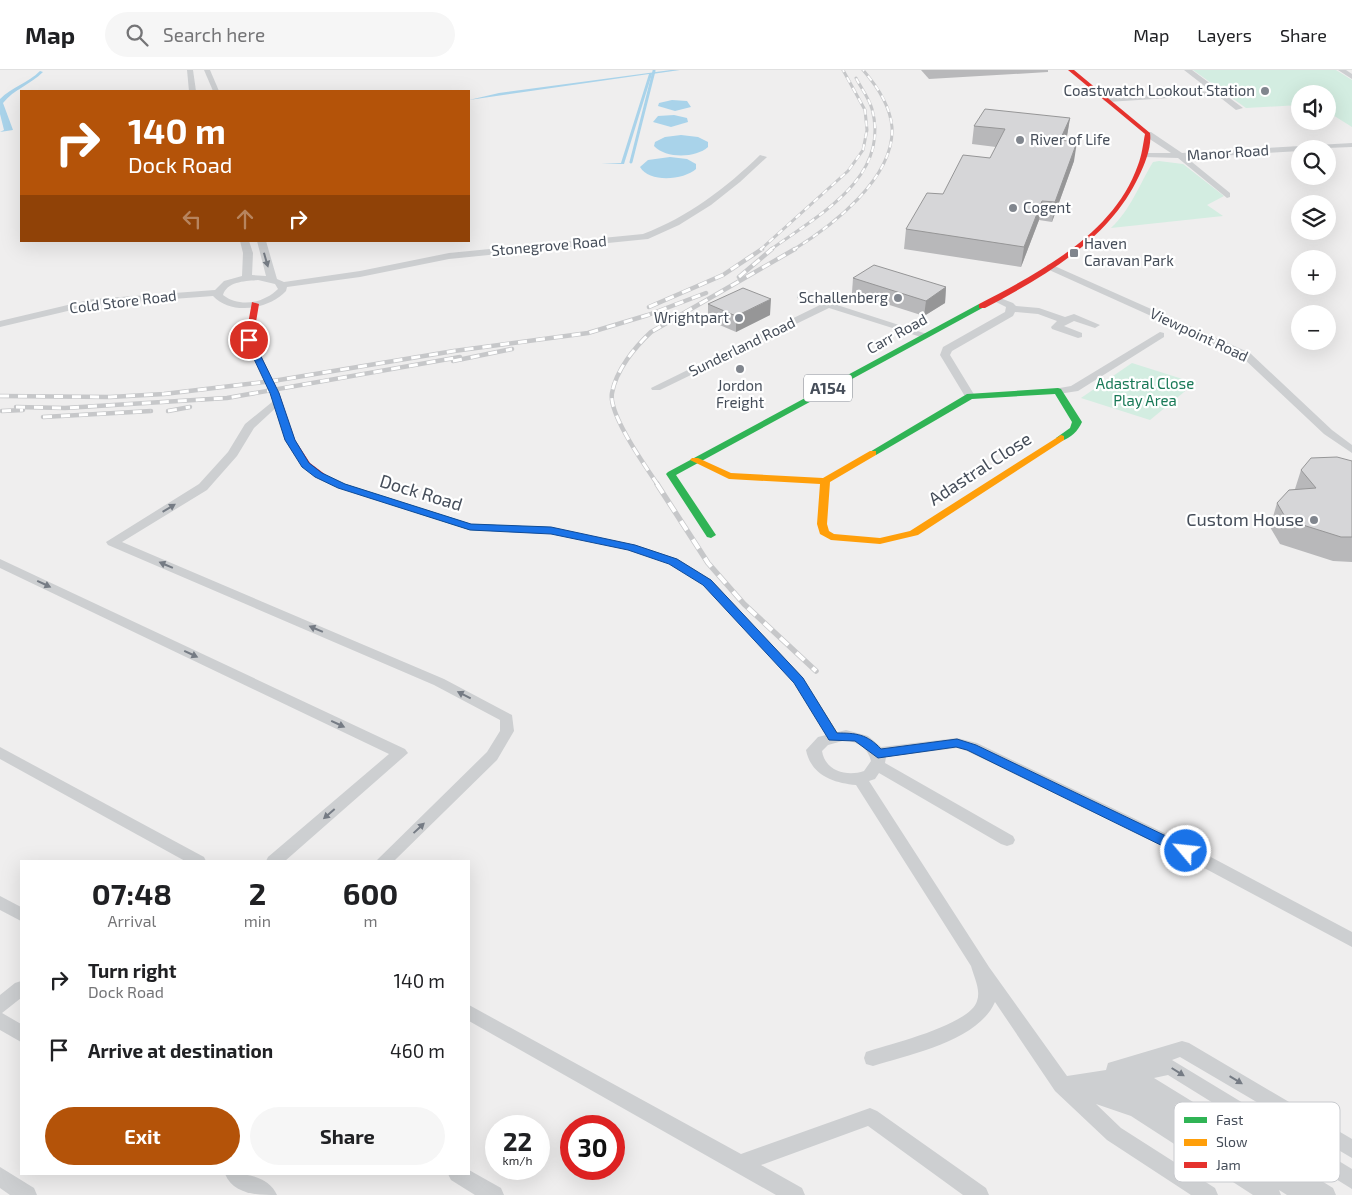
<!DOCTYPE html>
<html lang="en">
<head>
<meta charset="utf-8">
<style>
  body { margin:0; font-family:"Exo 2",sans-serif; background:#f6f6f6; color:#202124; height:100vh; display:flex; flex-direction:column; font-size:19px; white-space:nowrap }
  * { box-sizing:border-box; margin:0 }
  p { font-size:16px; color:#757577 }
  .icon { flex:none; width:28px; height:28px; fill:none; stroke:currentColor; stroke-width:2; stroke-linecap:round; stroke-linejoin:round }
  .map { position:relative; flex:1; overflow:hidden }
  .side { position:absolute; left:20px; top:790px; width:450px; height:315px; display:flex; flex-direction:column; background:#fff; border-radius:0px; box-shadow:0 5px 20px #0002 }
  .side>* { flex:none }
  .banner { position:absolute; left:20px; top:20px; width:450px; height:152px; border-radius:0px; box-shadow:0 5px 20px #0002; background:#b45309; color:#fff; overflow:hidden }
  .tools { position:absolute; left:1291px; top:15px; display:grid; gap:10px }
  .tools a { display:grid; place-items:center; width:45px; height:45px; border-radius:50%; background:#fff; box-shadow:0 5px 20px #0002; font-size:25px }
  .speed { position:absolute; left:485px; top:1045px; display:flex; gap:10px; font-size:25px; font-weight:700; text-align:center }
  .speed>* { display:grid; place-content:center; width:65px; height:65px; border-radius:50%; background:#fff; box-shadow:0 5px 20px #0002; line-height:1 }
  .speed small { font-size:12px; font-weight:400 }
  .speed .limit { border:8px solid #d22; background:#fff; color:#111 }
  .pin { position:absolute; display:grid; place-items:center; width:42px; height:42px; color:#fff; margin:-21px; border:2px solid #fff; border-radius:50%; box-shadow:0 1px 5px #0007 }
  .me { position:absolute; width:55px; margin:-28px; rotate:298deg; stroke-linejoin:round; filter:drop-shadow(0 0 4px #0008) }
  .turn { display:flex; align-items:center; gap:18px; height:105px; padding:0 25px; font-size:22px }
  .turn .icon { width:65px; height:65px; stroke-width:2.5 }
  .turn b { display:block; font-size:35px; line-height:42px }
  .lanes { display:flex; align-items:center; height:48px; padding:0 25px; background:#0003; justify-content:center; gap:25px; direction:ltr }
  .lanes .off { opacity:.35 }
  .eta { display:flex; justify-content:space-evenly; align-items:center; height:85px; text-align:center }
  .eta b { font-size:30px; font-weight:700; line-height:35px }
  .primary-button { display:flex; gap:10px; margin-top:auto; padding:10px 25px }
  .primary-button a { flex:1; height:58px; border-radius:30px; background:#b45309; color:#fff; font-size:20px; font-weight:700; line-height:58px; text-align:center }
  .primary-button a+a { background:#f6f6f6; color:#202124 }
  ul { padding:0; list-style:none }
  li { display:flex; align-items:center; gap:15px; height:70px; padding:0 25px }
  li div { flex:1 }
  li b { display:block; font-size:19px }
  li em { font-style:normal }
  header { display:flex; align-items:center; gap:30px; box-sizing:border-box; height:70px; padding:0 25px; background:#fff; border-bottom:1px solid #e0e0e0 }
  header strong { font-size:24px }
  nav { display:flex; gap:28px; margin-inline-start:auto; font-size:18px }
  .search { width:350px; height:45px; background:#f6f6f6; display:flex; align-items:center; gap:12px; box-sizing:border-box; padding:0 18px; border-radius:28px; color:#757577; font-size:19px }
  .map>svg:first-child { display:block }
  .green { fill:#d3ede1 }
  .water { fill:#a9d3ea }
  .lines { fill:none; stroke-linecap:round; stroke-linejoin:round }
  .stream { stroke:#a9d3ea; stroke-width:3 }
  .street { fill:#cdcfd1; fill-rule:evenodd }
  .fast { fill:#30b455; fill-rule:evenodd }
  .slow { fill:#ff9f0a; fill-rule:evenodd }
  .jam { fill:#e5322d; fill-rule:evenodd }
  .rail-far2-casing { stroke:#c6c7c9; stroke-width:3 }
  .rail-far1-casing { stroke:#c6c7c9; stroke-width:4.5 }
  .rail-casing { stroke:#c6c7c9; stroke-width:5.5 }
  .rail-far2 { stroke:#fff; stroke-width:2; stroke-dasharray:6; stroke-linecap:butt }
  .rail-far1 { stroke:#fff; stroke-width:3; stroke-dasharray:9; stroke-linecap:butt }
  .rail { stroke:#fff; stroke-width:4; stroke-dasharray:11; stroke-linecap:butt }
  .wall { fill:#b8b8ba }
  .shaded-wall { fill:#969697 }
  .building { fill:#d6d6d8; stroke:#969697 }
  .oneway { fill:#757b84 }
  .route { fill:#1a73e8; stroke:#114b97 }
  .poi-dot { fill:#81868e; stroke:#fff; stroke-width:2 }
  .labels { text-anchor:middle; stroke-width:4.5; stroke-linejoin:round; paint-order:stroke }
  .far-poi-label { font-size:15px; fill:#464e5a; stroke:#fff; text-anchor:end }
  .far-street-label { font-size:15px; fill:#464e5a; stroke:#fff }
  .far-park-label { font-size:15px; fill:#197957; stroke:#fff }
  .shield { fill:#fff; stroke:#7e838c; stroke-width:1 }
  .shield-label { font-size:16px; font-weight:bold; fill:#464e5a }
  .street-label { font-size:18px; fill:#464e5a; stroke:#fff }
  .poi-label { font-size:18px; fill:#464e5a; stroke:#fff; text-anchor:end }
  .key { fill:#fff; stroke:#c8cace; stroke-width:1 }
  .key-label { font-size:14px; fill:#464e5a }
</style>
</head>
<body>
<header>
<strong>Map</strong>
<div class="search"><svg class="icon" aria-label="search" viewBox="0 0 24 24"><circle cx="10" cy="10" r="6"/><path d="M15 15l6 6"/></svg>Search here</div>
<nav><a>Map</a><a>Layers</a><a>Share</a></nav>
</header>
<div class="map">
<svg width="1352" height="1125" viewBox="0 0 1352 1125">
  <rect width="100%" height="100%" fill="#efeeee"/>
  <g class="green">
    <path d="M1193 0H1336L1352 10V57L1328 42V24H1300V35L1246 38Z"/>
    <path d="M1159 91 1183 94 1224 126 1207 135 1223 146 1111 158C1131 139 1139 115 1153 92Z"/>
    <path d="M1132 293 1195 313 1150 350 1081 328Z"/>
  </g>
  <g class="water">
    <path d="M671 0H680L652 4 624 94H601L621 93 649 4 469 30 499 23Z"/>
    <path d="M40 1 43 2C30 15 14 19 3 33L13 60 0 62 4 60 0 44V29C12 17 28 13 40 1Z"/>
    <path d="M672 30 687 31 691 37 675 41 658 36 659 33Z"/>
    <path d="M674 45 687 48 688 52 671 57 653 52 658 46Z"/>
    <path d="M681 65 698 67 708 72V77C696 88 666 89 654 76L655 72 665 67Z"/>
    <path d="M670 87 687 89 696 94V99C684 110 649 113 640 97L648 90Z"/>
  </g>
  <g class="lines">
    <path class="stream" d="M631 92 654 1"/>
    <g class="street">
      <path d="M187 0H193L196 21H189Z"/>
      <path d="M204 0H210L219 21H213Z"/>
      <path d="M1184 0H1192L1243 38 1236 40 1217 25 1107 32 1103 30 1107 28 1211 21Z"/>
      <path d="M1338 0H1346L1352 4V9Z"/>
      <path d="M1145 62H1151L1182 83 1352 73V77L1300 79V81L1187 88 1230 123V127L1227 128 1178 88 1144 87V83H1171L1145 66Z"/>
      <path d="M760 85 767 87 740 112 711 135 679 155 648 169 449 189 360 207 287 217 286 221C269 239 232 246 213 226L93 235 0 257V251L93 229 215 220 224 211 242 206 243 183 240 171H249L253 183 252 205 266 206 257 171H266L277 209 284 212 360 201 449 183 643 164C688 147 726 118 760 85ZM258 210 275 214 278 219C264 233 240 238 223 225 227 211 246 211 258 210Z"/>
      <path d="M1050 194 1250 283 1332 360 1352 375V383L1324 364 1242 287 1047 199V195Z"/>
      <path d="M800 223 930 265 929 267H921L829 238 660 320H652L651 318 820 235 797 228V224Z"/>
      <path d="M995 226 1013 233 1016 236 1039 238 1065 247 1074 244 1100 255 1095 258 1074 251 1064 256 1082 263V267L1078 268 1052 259 1051 257 1057 251 1038 244 1015 242 1013 246 952 281 950 285 975 326 970 329 966 328 940 285 943 277 1005 242 1006 237 990 229Z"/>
      <path d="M1160 262 1164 263V267L1078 321 1058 324 1053 321 1054 319 1071 316Z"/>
      <path d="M277 328 282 331 281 333 254 358 237 386 207 420 122 472 444 609 512 645 514 661 497 690 394 791H376L487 682 500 661V650L434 615 108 475 106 472 199 414 228 382 245 354Z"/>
      <path d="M0 489 405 679 408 683 285 791H266L268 787 389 684 0 498Z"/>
      <path d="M846 660 868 666 881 677 957 668 977 673 1175 768 1352 862V877L1163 776 967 681 957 678 886 687 885 693 1013 766 1015 770 1013 774 1007 776 1001 774 879 703 875 709 869 711 989 897 1067 1006 1106 1000 1108 993 1182 971 1189 973 1352 1069V1088L1180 987 1172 990 1352 1099V1119L1168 1005 1154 1008 1333 1118 1336 1125H1287L1279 1120 1281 1125H1253L1131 1046 1096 1034 1121 1058 1215 1118 1218 1125H1191L1107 1070 1055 1021 995 932C978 971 911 984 873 996L866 994 864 988 866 982C890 974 970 955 977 931 981 920 974 907 971 896L856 715C833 713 811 705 806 680L818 667ZM846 670C859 673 868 678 871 691L864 701C847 707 825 701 822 681L828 675Z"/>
      <path d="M0 677 204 787 206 791H185L0 689Z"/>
      <path d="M0 826 21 837V851L0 840Z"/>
      <path d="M21 911V928L2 943 21 954V972L0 960V925L15 913Z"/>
      <path d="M469 935 741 1084 870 1038 877 1041 986 1118 989 1125H963L868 1056 761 1095 802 1118 805 1125H776L469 951Z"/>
      <path d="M0 1097 34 1118 37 1125H10L0 1118Z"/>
      <path d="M469 1100 501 1118 504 1125H475L451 1110 448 1104H469Z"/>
      <path d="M225 1104C244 1103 268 1105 277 1125 258 1125 234 1125 225 1104Z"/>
    </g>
    <g class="fast">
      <path d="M979 234 986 236 676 405 716 465 711 468 707 467 666 404 668 402Z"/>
      <path d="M1058 318 1061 319 1082 352C1078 361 1071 368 1061 371L1056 368 1070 358 1072 352 1055 324 972 329 876 385H870L868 383 967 324Z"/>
      <path d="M323 404 345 414 471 454 549 457 554 460 549 463 470 460 339 418 320 409 318 407Z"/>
    </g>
    <g class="slow">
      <path d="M1061 365 1064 366V370L918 465 880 474 831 470 820 464 817 454 820 414 729 409 690 390 692 388H698L731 403 823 408 870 381H876V385L830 412 827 454 829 461 834 464 880 468 910 461Z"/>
      <path d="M549 457 635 475 677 489 711 510 802 607 840 667 838 670H830L794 612 703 514 669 493 629 480 545 462 544 460Z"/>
    </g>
    <g class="jam">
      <path d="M1068 0H1074L1150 63C1152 76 1145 94 1139 106 1109 170 1045 206 985 238H979V234C1040 202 1114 164 1138 95 1142 85 1143 74 1145 64Z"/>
      <path d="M252 232 259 234 253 270 279 323 295 370 310 393 326 405 328 407 326 409H320L303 397 285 370 271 323 245 270Z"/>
    </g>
    <defs>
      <g id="rail-far2">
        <path d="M760 180 848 101 863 80 867 60 865 40 843 0"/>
        <path d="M770 180C817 146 891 108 872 39 869 28 861 18 856 8"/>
        <path d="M793 180C832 156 895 108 892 57 890 35 877 16 863 0"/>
      </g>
      <g id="rail-far1">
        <path d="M739 207 772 179"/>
        <path d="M649 237 723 205 762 179"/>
        <path d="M453 291 512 279"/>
        <path d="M0 326 110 327 164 324 273 311 454 281 588 263 648 245 706 223"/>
        <path d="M16 337 65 338 227 328 460 287"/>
        <path d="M2 341 23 340"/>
        <path d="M168 341 190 337"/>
        <path d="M43 347 151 341"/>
        <path d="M658 415C646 397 608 344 612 323 616 300 635 277 651 262L795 179"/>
      </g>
      <path id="rail" d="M657 414 708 493 744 534 816 601"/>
    </defs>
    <use href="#rail-far2" class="rail-far2-casing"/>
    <use href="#rail-far1" class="rail-far1-casing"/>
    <use href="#rail" class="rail-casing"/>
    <use href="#rail-far2" class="rail-far2"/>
    <use href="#rail-far1" class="rail-far1"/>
    <use href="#rail" class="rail"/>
  </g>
  <g class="wall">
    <path d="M921 0H1048V2L929 9Z"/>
    <path d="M1070 48 1067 66 1065 71 1074 91 1052 152 1039 150 1021 197 904 179 906 159 943 124 990 88 996 77 972 74 974 56Z"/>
    <path d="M853 208 946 217 945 233 924 246 852 223Z"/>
    <path d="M708 234 770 245 736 262 708 250Z"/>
    <path d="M1352 391V492L1333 491 1280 474 1270 457 1277 433 1295 419 1301 400Z"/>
  </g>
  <g class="shaded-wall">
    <path d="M1070 48 1067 66 1057 89 1060 70Z"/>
    <path d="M1077 72 1074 91 1052 152 1055 132Z"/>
    <path d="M1042 131 1039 150 1021 197 1024 177Z"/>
    <path d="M946 217 945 233 924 246 926 231Z"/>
    <path d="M771 229 770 245 736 262V246Z"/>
  </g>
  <g class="building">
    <path d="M985 39 1070 48 1060 70 1077 72 1055 132 1042 131 1024 177 906 159 927 123 943 124 963 85 990 88 1005 59 974 56Z"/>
    <path d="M874 195 946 217 926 231 853 208Z"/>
    <path d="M743 218 771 229 736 246 708 234Z"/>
    <path d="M1337 387 1352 391V467H1341L1287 450 1277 433 1289 420 1316 418 1301 400 1311 388Z"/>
  </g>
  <defs><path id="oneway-solid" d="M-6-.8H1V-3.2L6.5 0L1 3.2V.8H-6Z" transform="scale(1.25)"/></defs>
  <g class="oneway">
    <use href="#oneway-solid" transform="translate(266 190) rotate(74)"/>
    <use href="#oneway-solid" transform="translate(169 438) rotate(-31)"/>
    <use href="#oneway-solid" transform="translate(166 495) rotate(-157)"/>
    <use href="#oneway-solid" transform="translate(44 514) rotate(25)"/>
    <use href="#oneway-solid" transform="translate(316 559) rotate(-157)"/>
    <use href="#oneway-solid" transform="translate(191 584) rotate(25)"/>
    <use href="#oneway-solid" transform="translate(464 625) rotate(-153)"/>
    <use href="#oneway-solid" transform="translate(338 654) rotate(25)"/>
    <use href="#oneway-solid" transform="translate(329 744) rotate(139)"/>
    <use href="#oneway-solid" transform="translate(419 758) rotate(-43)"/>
    <use href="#oneway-solid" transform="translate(1178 1002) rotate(32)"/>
    <use href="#oneway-solid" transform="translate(1236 1010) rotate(31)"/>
  </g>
  <path class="route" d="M246 268 253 270 279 323 295 370 309 393 322 403 345 414 471 454 551 457 635 475 677 489 711 510 803 608 837 663C856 663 867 664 881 679L957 669 976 675 1191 778 1193 781 1186 786 1181 785 967 680 956 677 878 688 855 671 829 670 794 613 703 515 669 494 628 480 551 464 470 460 338 418 315 407 302 397 285 370 270 323 245 270Z"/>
  <g class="poi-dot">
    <circle cx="1265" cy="21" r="5"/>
    <circle cx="1020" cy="70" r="5"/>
    <circle cx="1013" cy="138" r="5"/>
    <rect x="1069" y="178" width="10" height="10" rx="2.5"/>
    <circle cx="898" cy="228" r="5"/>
    <circle cx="739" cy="248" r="5"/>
    <circle cx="740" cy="299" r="5"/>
    <circle cx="1314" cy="450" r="5"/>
  </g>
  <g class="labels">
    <g class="far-poi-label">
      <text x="1255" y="26">Coastwatch Lookout Station</text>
      <text x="1030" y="75" text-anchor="start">River of Life</text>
      <text x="1023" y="143" text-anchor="start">Cogent</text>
      <text x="1084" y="179" text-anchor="start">Haven<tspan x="1084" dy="17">Caravan Park</tspan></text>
      <text x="888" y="233">Schallenberg</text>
      <text x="729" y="253">Wrightpart</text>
      <text x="740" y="321" text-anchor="middle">Jordon<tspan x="740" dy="17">Freight</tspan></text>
    </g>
    <g class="far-street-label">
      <text transform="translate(1228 83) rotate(-4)" y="5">Manor Road</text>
      <text transform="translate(549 176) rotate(-5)" y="5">Stonegrove Road</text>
      <text transform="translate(123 232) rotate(-7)" y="5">Cold Store Road</text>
      <text transform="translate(897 264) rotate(-29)" y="5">Carr Road</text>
      <text transform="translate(1199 265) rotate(25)" y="5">Viewpoint Road</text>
      <text transform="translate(742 277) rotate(-26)" y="5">Sunderland Road</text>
    </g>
    <g class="far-park-label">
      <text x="1145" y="319">Adastral Close<tspan x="1145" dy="17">Play Area</tspan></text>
    </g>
    <rect class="shield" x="804" y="304.5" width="48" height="27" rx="4"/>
    <g class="shield-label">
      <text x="828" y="324">A154</text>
    </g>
    <g class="street-label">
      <text transform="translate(980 399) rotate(-33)" y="6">Adastral Close</text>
      <text transform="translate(421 423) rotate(17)" y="6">Dock Road</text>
    </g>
    <g class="poi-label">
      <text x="1304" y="456">Custom House</text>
    </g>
  </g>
  <rect x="1174" y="1032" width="166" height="80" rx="8" class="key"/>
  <rect x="1184" y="1047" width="23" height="6" fill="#30b455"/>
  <rect x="1184" y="1069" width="23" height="7" fill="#ff9f0a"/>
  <rect x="1184" y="1092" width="23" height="6" fill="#e5322d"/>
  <g class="key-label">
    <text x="1216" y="1055">Fast</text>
    <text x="1216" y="1077">Slow</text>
    <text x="1216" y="1100">Jam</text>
  </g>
</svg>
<div class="tools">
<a><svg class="icon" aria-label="sound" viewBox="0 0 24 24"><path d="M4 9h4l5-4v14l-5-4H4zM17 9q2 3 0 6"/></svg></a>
<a><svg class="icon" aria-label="search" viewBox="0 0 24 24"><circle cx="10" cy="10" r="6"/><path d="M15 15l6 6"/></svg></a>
<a><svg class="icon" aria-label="layers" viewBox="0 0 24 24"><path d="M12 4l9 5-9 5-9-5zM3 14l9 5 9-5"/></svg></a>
<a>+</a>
<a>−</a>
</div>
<div class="speed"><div>22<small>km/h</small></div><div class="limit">30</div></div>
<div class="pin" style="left:249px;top:270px;background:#d93025"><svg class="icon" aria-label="arrive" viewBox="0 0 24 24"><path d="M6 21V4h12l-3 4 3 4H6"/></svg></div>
<svg class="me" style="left:1186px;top:781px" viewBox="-20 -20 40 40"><circle r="17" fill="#1a73e8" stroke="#fff" stroke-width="3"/><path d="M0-11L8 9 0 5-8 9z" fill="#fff"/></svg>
<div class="banner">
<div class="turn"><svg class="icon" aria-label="right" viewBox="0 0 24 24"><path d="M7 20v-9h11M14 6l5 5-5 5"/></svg><div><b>140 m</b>Dock Road</div></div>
<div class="lanes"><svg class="icon off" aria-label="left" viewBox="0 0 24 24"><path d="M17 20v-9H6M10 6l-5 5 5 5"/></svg><svg class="icon off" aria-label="ahead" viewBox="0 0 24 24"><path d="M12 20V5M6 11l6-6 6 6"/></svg><svg class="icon" aria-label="right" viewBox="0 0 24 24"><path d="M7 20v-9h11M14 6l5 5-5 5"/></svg></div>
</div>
<section class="side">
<div class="eta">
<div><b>07:48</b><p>Arrival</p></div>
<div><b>2</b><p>min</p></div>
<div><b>600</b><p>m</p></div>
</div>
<ul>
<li><svg class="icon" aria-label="right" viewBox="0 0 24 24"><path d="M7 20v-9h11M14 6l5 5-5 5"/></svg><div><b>Turn right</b><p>Dock Road</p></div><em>140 m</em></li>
<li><svg class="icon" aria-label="arrive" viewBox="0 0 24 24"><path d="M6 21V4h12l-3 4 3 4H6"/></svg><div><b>Arrive at destination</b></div><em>460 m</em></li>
</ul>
<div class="primary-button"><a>Exit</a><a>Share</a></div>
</section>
</div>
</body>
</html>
